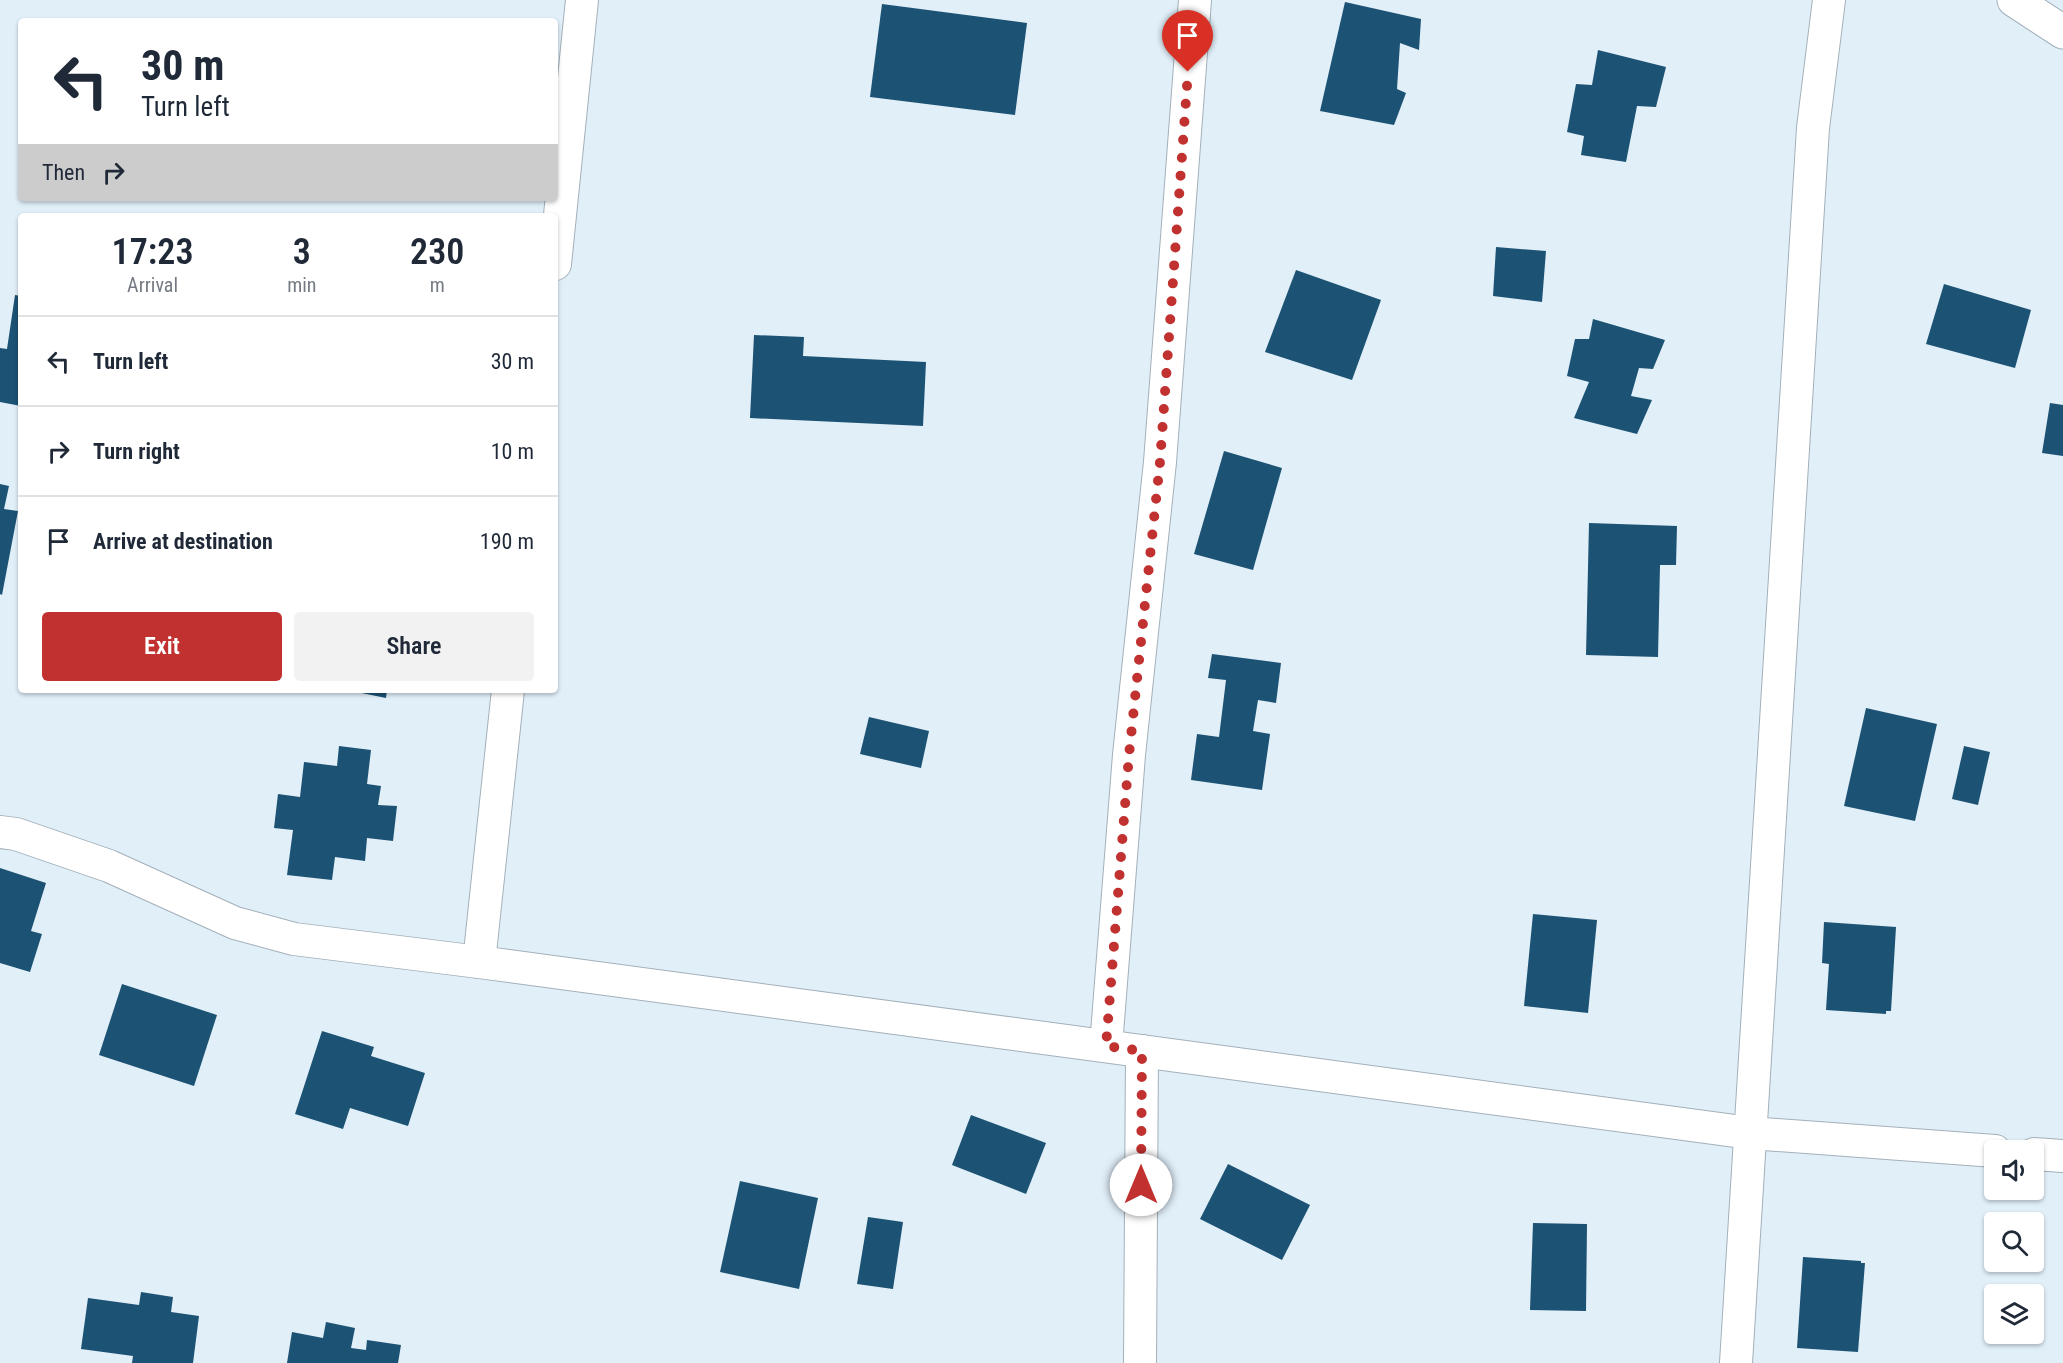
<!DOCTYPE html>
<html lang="en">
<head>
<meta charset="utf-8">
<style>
  body { margin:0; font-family:"Roboto Condensed",sans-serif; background:#f2f2f3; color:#1f2937; height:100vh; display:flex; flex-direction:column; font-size:22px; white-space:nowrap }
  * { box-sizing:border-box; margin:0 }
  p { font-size:20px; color:#747a83 }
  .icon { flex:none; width:33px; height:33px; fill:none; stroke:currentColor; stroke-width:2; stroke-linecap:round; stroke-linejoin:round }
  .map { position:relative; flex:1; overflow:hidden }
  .panel { position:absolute; left:18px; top:213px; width:540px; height:480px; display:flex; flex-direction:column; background:#fff; border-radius:6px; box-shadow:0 2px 4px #0004 }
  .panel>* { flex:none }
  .banner { position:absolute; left:18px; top:18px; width:540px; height:183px; border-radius:6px; box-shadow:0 2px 4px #0004; background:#fff; color:#1f2937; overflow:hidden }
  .fabs { position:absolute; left:1984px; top:1140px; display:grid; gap:12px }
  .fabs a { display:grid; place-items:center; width:60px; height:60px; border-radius:6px; background:#fff; box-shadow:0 2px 4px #0004; font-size:30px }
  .pin { position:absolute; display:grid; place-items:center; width:51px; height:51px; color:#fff; margin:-62px -26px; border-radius:50% 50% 50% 0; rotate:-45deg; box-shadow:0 0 6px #0007 }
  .pin .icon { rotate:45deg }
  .me { position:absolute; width:66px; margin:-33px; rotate:0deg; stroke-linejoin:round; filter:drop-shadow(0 0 4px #0008) }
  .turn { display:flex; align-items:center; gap:21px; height:126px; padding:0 24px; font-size:27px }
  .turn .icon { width:78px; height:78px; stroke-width:2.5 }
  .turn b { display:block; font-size:42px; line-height:51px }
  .then { display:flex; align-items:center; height:57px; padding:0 24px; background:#0003; gap:12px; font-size:22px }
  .eta { display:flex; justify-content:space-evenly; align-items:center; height:102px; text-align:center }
  .eta b { font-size:36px; font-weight:600; line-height:42px }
  .action { display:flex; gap:12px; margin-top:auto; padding:12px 24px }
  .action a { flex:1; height:69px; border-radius:6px; background:#c03130; color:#fff; font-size:24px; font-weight:600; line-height:69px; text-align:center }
  .action a+a { background:#f2f2f3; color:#1f2937 }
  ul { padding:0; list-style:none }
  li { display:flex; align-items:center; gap:18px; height:90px; padding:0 24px; border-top:2px solid #e0e1e3 }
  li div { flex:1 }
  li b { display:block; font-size:22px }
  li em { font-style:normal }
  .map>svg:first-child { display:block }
  .building { fill:#1c5273 }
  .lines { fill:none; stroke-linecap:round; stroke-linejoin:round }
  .street-casing { stroke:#a3b0b9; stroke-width:34 }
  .secondary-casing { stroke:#a3b0b9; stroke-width:35 }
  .street { stroke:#fff; stroke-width:32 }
  .secondary { stroke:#fff; stroke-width:33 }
  .route { stroke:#c03130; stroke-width:10; stroke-dasharray:0 18 }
</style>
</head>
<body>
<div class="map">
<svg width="2063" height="1363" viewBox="0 0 2063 1363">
  <rect width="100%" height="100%" fill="#e1eff9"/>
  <g class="building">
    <path d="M1345 2 1421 19 1419 50 1400 43 1397 89 1406 93 1394 125 1320 111Z"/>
    <path d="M882 4 1027 23 1015 115 870 97Z"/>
    <path d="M1598 50 1666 67 1656 107 1637 106 1626 162 1581 155 1584 136 1567 132 1576 84 1592 85Z"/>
    <path d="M1496 247 1546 251 1542 302 1493 296Z"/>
    <path d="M1296 270 1381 300 1352 380 1265 352Z"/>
    <path d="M1944 284 2031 310 2015 368 1926 344Z"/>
    <path d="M15 295 21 296V406L0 402V348L7 349Z"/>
    <path d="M1593 319 1665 340 1653 369 1639 368 1631 396 1652 400 1637 434 1574 418 1589 382 1567 376 1575 339H1589Z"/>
    <path d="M754 335 804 337 803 356 926 362 923 426 750 418Z"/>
    <path d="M2050 403 2063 405V456L2042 453Z"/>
    <path d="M1224 451 1282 468 1253 570 1194 554Z"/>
    <path d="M0 484 9 486 4 509 18 511 2 595 0 594Z"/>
    <path d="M1589 523 1677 526 1676 565H1660L1658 657 1586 655Z"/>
    <path d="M1212 654 1281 663 1276 703 1258 700 1253 731 1270 734 1262 790 1191 780 1197 734 1219 737 1226 680 1208 678Z"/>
    <path d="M347 690H387L386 698Z"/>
    <path d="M1866 708 1937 724 1915 821 1844 806Z"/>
    <path d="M869 717 929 731 921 768 860 754Z"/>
    <path d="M339 746 371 750 367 784 381 786 378 805 397 806 393 841 367 838 365 861 335 857 332 880 287 875 293 830 274 828 278 794 300 797 304 762 337 766Z"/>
    <path d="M1964 746 1990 752 1978 805 1952 799Z"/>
    <path d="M0 868 46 883 31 931 42 934 30 972 0 963Z"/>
    <path d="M1533 914 1597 920 1588 1013 1524 1006Z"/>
    <path d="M1824 922 1896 927 1891 1011H1886V1014L1826 1010 1829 964 1822 963Z"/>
    <path d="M122 984 217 1015 194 1086 99 1055Z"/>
    <path d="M322 1031 374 1047 371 1056 425 1073 408 1126 350 1108 343 1129 295 1114Z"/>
    <path d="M971 1115 1046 1143 1026 1194 952 1165Z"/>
    <path d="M1228 1164 1310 1205 1282 1260 1200 1219Z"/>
    <path d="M740 1181 818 1198 799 1289 720 1272Z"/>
    <path d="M868 1217 903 1222 893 1289 857 1284Z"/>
    <path d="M1533 1223 1587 1224 1586 1311 1530 1310Z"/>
    <path d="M1803 1257 1861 1261V1263H1865L1858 1352 1797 1348Z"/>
    <path d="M141 1292 173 1297 171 1312 199 1316 193 1363H132L133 1356 81 1349 88 1298 139 1305Z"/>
    <path d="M326 1322 355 1328 351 1348 366 1350 367 1340 401 1345 398 1363H287L292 1332 323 1338Z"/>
  </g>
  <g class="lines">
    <defs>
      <g id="street">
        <path d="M555 264 582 0"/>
        <path d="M0 832 16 834 109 866 235 923 294 939 479 962 1750 1133 1995 1151"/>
        <path d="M479 962 508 690"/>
        <path d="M1106 1046 1129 755 1160 462 1195 0"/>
        <path d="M2034 1154 2063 1156"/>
        <path d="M1140 1363 1142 1051"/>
        <path d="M1736 1363 1813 128 1829 0"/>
      </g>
      <path id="secondary" d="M2014 0 2063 32"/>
    </defs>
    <use href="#street" class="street-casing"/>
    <use href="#secondary" class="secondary-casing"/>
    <use href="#street" class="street"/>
    <use href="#secondary" class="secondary"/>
  </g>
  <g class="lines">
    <path class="route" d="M1141 1185 1142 1051 1106 1046 1129 755 1160 462 1188 72"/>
  </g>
</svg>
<div class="fabs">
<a><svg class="icon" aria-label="sound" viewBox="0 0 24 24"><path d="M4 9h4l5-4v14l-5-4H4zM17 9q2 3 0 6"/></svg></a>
<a><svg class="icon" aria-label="search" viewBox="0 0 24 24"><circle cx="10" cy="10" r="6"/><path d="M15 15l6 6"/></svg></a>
<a><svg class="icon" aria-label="layers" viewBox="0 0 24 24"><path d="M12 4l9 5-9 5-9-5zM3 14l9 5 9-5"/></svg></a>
</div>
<div class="pin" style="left:1188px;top:72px;background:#d93025"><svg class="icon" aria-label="arrive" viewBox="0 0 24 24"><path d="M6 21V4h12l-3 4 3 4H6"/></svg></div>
<svg class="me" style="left:1141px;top:1185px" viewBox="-20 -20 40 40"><circle r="19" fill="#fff"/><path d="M0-13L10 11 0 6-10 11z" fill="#c03130"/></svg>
<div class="banner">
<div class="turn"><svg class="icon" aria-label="left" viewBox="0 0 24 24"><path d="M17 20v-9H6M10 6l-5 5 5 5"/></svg><div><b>30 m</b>Turn left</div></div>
<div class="then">Then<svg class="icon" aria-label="right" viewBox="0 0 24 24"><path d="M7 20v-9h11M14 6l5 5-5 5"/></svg></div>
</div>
<section class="panel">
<div class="eta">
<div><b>17:23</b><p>Arrival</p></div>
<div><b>3</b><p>min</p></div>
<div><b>230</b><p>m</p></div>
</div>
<ul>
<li><svg class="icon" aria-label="left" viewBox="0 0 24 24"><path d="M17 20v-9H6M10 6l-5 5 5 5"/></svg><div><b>Turn left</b></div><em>30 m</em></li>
<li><svg class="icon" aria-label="right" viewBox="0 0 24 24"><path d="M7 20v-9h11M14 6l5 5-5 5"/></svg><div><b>Turn right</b></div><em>10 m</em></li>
<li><svg class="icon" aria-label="arrive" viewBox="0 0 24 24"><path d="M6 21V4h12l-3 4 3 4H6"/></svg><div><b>Arrive at destination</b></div><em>190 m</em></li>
</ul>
<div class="action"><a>Exit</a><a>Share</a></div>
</section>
</div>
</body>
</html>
